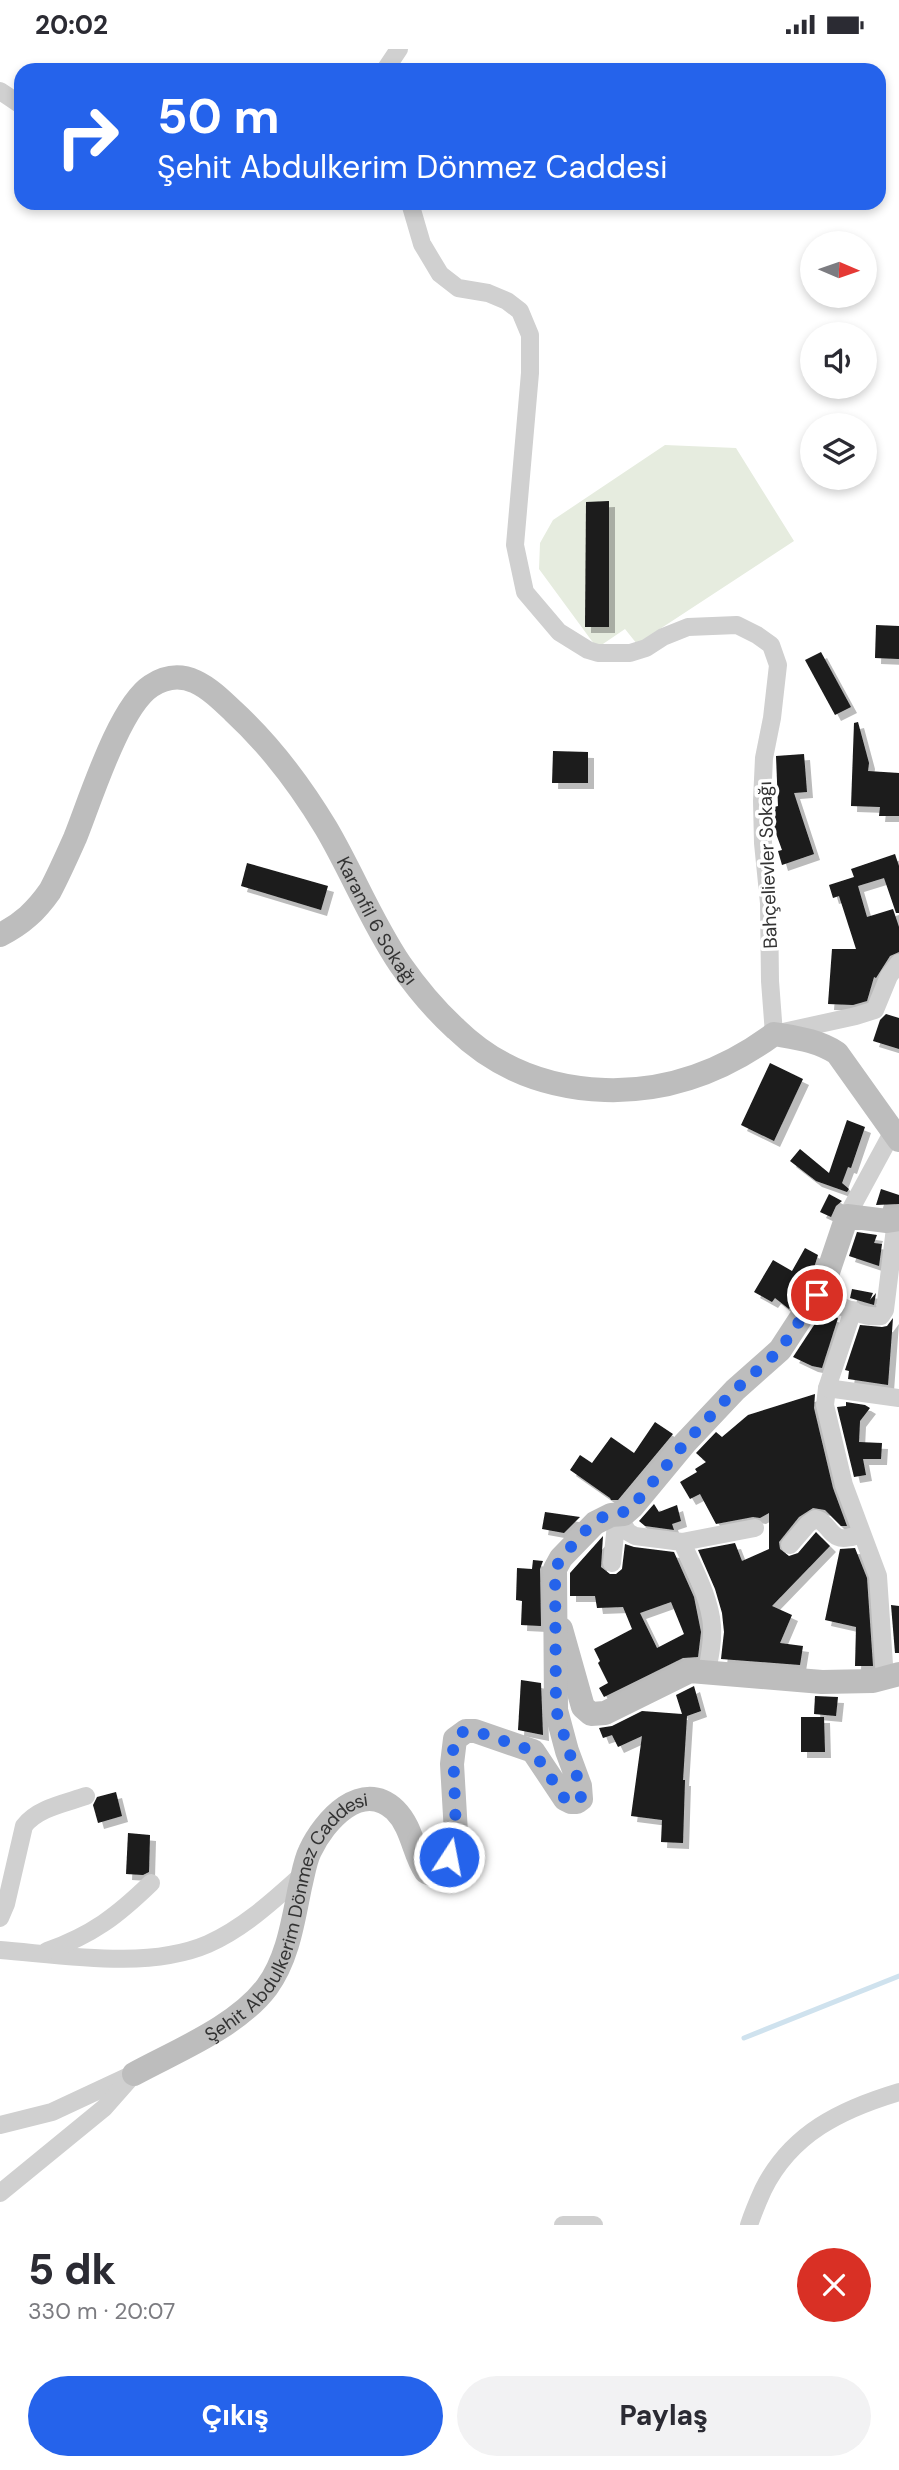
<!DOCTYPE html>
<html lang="tr">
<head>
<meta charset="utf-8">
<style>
  body { margin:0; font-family:"DM Sans",sans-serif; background:#f2f2f3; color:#2b2b33; height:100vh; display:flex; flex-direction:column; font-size:26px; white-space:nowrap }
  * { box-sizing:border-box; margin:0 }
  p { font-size:23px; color:#7c7c81 }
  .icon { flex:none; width:38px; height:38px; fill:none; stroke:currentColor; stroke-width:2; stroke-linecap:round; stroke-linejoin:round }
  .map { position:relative; height:2176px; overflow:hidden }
  .drawer { display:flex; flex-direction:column; background:#fff; flex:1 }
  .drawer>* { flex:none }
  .top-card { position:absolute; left:14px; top:14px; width:872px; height:147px; border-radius:21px; box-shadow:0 4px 10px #0003; background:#2563eb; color:#fff; overflow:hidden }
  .needle { width:46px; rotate:92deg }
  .controls { position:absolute; left:800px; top:182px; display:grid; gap:14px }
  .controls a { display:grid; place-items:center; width:77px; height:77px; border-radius:50%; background:#fff; box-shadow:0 4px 10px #0003; font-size:35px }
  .pin { position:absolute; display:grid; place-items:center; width:60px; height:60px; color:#fff; margin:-30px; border:4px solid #fff; border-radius:50%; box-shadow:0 2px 7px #0007 }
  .me { position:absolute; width:77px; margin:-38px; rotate:11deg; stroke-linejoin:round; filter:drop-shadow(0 0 5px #0008) }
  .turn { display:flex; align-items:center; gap:24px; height:147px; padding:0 28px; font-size:32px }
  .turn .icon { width:91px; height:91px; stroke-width:2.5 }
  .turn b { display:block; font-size:49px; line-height:60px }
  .round { display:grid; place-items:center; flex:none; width:74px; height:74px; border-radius:37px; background:#f2f2f3 }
  .overview { display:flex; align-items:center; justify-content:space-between; height:119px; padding:0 28px }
  h1 { font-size:42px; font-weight:800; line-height:52px }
  .button { display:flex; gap:14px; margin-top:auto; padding:14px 28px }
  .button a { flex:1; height:80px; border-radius:42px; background:#2563eb; color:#fff; font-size:28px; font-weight:800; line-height:80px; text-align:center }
  .button a+a { background:#f2f2f3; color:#2b2b33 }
  .status { display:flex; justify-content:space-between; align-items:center; height:49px; padding:0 35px; background:#fff; direction:ltr }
  .status svg { height:19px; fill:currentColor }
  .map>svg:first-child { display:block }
  .grass { fill:#e6ecdf }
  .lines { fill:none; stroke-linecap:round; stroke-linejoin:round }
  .stream { stroke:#cfe2ee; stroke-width:5 }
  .building { fill:#1a1a1a; fill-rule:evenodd; filter:url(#shadow) }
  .street { stroke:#d0d0d0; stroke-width:18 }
  .secondary { stroke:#bdbdbd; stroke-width:24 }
  .route { stroke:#2563eb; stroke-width:12; stroke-dasharray:0 21.6 }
  .labels { text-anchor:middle; stroke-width:7; stroke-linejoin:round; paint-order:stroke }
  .street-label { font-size:19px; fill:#333; stroke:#fff }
</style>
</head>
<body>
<div class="status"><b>20:02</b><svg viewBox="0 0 49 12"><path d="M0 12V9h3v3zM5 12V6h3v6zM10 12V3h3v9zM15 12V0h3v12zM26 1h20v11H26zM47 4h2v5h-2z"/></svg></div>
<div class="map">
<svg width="899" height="2176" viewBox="0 0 899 2176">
  <defs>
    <filter id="shadow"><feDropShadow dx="6" dy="6" stdDeviation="0" flood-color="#0004"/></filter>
  </defs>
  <rect width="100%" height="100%" fill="#fff"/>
  <path class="grass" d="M665 396 736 399 794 492 637 595 625 580 597 599 539 520 540 494 553 471Z"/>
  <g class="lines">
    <path class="stream" d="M744 1989 899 1927"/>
  </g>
  <g class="building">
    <path d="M609 452V578H585L586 453Z"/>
    <path d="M876 576 899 577V610L875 609Z"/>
    <path d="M821 603 851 658 835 666 805 611Z"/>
    <path d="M858 673 869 714 868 722 899 724V767H879L880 758 851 757 854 674Z"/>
    <path d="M553 702 588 703V734H552Z"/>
    <path d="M804 705 807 743 794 744 814 805 782 816 778 802 782 801 774 779V758L778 757 776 707Z"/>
    <path d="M895 805 899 817V864H896L884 829 858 837 867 868 893 860 899 878V903L890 907 876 929 874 928 867 952 853 956 828 955 832 900H856L839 847 833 849 829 836 854 828 851 820Z"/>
    <path d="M247 814 328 837 321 861 241 837Z"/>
    <path d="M886 965 899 969V1000L873 992 880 971Z"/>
    <path d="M770 1014 803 1030 774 1092 741 1076Z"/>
    <path d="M847 1071 865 1078 851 1119 848 1118 842 1134 849 1140 847 1143 816 1132 790 1112 800 1100 829 1124Z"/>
    <path d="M881 1140 899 1146V1155L876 1156Z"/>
    <path d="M829 1145 842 1152 836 1157 831 1168 820 1163Z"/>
    <path d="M857 1183 877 1186 874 1194 882 1195 879 1217 849 1207Z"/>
    <path d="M805 1199 818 1206 812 1225 789 1260 775 1249 772 1253 754 1243 773 1211 792 1222Z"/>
    <path d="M852 1240 873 1244 870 1251 876 1244 874 1256 850 1249Z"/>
    <path d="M822 1264 838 1269 822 1319 812 1317 793 1308Z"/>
    <path d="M893 1269 888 1336 848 1330 849 1322 845 1321 860 1276 882 1278 887 1277Z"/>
    <path d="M815 1345 814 1359 833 1439 847 1477H841L825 1461 813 1459 799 1468 779 1493 780 1500 789 1507 798 1504 816 1483 830 1497 772 1557 792 1566 780 1594 803 1597 800 1616 721 1610 724 1583 722 1564 715 1540 698 1501 735 1494 742 1512 769 1500V1464L760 1469 753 1468 716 1475 700 1445 690 1450 680 1433 697 1423 695 1420 706 1413 696 1404 716 1383 722 1388 748 1366Z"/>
    <path d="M846 1353 865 1356 870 1359 860 1372 859 1393 882 1394 881 1410H863L866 1426 854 1428 837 1358 846 1357Z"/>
    <path d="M655 1373 673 1385 618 1451H611L610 1449 570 1421 580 1406 592 1414 611 1388 634 1404Z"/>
    <path d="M654 1455 659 1463 677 1456 681 1472 672 1475 674 1481 645 1477 639 1472Z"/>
    <path d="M545 1463 580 1468 564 1484 542 1480Z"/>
    <path d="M603 1487 601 1518 610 1525H616L622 1520 625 1495 634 1498 674 1503 694 1548 701 1583 698 1608 683 1609 604 1648 599 1639 608 1634 598 1614 600 1612 594 1600 632 1580 623 1558 597 1559 595 1547H570V1524ZM671 1553 684 1585 657 1599 640 1564Z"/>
    <path d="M855 1499 867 1529 873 1617H855L856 1578 825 1571 840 1500Z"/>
    <path d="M533 1511 543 1512 540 1520 541 1577 521 1576 522 1552 516 1551 517 1519 532 1520Z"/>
    <path d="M891 1556 899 1557V1604H895Z"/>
    <path d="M521 1631 541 1634 543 1686 518 1681Z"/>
    <path d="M694 1637 701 1662 687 1667 683 1731H685L683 1794 661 1793 662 1771 631 1767 642 1687 618 1698 612 1686 603 1689 599 1679 612 1677 642 1662 682 1665 676 1646Z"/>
    <path d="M815 1647 838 1648 836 1667 814 1665Z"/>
    <path d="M801 1668H824L825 1703H801Z"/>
    <path d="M116 1743 122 1767 98 1774 93 1756 97 1748Z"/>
    <path d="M128 1784 150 1786 149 1823 143 1826 126 1825Z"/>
  </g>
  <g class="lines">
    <g class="street">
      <path d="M385 21 399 0"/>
      <path d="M0 42 21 56"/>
      <path d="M410 154 422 195 440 225 458 239 488 244 507 252 520 262 530 286V324L515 496 525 543 559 583 588 601 598 604H630L646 599 663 588 688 578 737 576 757 586 771 596 778 616 772 669 764 709 762 752 763 794 769 854 770 932 774 985 856 967 875 961 889 927 899 914"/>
      <path d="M847 1167 892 1084"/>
      <path d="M817 1246C836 1254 861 1270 881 1267L885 1261 896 1171"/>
      <path d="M853 1261 827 1339 825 1356 844 1436 878 1527 885 1630"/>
      <path d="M827 1339 899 1349"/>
      <path d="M617 1466 628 1483 635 1487 682 1493C693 1519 710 1548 712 1577 713 1592 710 1607 707 1622"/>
      <path d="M682 1493 755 1479"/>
      <path d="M790 1496 808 1475 815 1470C827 1472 828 1484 838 1488 844 1491 855 1487 861 1485"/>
      <path d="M612 1514 617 1466"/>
      <path d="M0 1869 6 1855 24 1777C37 1759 66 1754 86 1747"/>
      <path d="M0 1901C63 1906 148 1921 208 1895 244 1879 274 1851 303 1825"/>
      <path d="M47 1902C92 1886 117 1867 151 1834"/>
      <path d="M0 2076 52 2063 127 2028"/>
      <path d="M0 2144 104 2059 134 2025"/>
      <path d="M563 2176H594"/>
      <path d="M749 2176C753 2164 758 2152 763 2141 791 2084 842 2060 899 2043"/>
    </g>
    <g class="secondary">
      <path id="s1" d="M0 886C22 875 36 862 50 842 59 825 67 807 75 789 90 752 119 658 151 637 184 615 209 639 233 662 270 696 300 736 326 779 352 823 371 872 400 915 416 938 435 961 456 980 497 1020 548 1039 605 1041 668 1043 724 1022 774 985 797 989 817 991 837 1004L899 1091"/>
      <path d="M561 1580 583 1658 591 1665 605 1664 690 1622 822 1633 873 1632 899 1625"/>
      <path id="s2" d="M134 2025C176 2002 237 1978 267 1938 288 1909 293 1872 300 1838 303 1826 305 1812 310 1802 324 1772 362 1729 395 1761 413 1779 413 1804 426 1823L434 1826 441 1823 449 1808 456 1784 452 1715 455 1690 466 1682H475L533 1702 565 1750 571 1753H577L581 1750 580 1737 567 1702 556 1661 555 1520 561 1509 595 1474 611 1466 624 1465 632 1458 685 1394 735 1341 780 1301 825 1232 847 1167 887 1172 899 1170"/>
    </g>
  </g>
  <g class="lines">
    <path class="route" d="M449 1808 456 1784 453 1698 460 1684 466 1682H475L533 1702 565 1750C572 1754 576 1755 581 1750L580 1737 556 1661 555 1520C560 1509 590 1474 601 1469 612 1463 622 1467 632 1458L685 1394 735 1341 780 1301 817 1246"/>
  </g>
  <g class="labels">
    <g class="street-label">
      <text transform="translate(767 816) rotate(-92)" y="7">Bahçelievler Sokağı</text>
      <text dy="7" stroke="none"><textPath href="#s1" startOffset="648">Karanfil 6 Sokağı</textPath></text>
      <text dy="7" stroke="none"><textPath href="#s2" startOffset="233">Şehit Abdulkerim Dönmez Caddesi</textPath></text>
    </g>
  </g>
</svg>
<div class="controls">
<a><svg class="needle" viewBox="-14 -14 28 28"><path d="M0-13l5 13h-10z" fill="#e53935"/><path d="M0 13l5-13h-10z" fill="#7c7c81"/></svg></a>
<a><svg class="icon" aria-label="sound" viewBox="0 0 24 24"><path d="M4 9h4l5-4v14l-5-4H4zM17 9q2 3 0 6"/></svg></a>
<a><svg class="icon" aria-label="layers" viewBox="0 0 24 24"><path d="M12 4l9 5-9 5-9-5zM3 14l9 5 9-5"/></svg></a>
</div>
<div class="pin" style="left:817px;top:1246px;background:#d93025"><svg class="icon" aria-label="arrive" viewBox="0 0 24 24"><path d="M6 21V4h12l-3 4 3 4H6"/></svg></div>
<svg class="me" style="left:449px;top:1808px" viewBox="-20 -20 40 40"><circle r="17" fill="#2563eb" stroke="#fff" stroke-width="3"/><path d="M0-11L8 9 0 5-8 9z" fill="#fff"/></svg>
<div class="top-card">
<div class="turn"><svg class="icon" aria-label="right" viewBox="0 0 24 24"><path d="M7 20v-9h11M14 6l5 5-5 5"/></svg><div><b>50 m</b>Şehit Abdulkerim Dönmez Caddesi</div></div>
</div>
</div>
<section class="drawer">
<div class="overview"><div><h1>5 dk</h1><p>330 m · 20:07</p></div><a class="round" style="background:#d93025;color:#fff"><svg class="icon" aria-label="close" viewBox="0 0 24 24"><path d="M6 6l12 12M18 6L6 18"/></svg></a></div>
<div class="button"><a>Çıkış</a><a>Paylaş</a></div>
</section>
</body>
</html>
